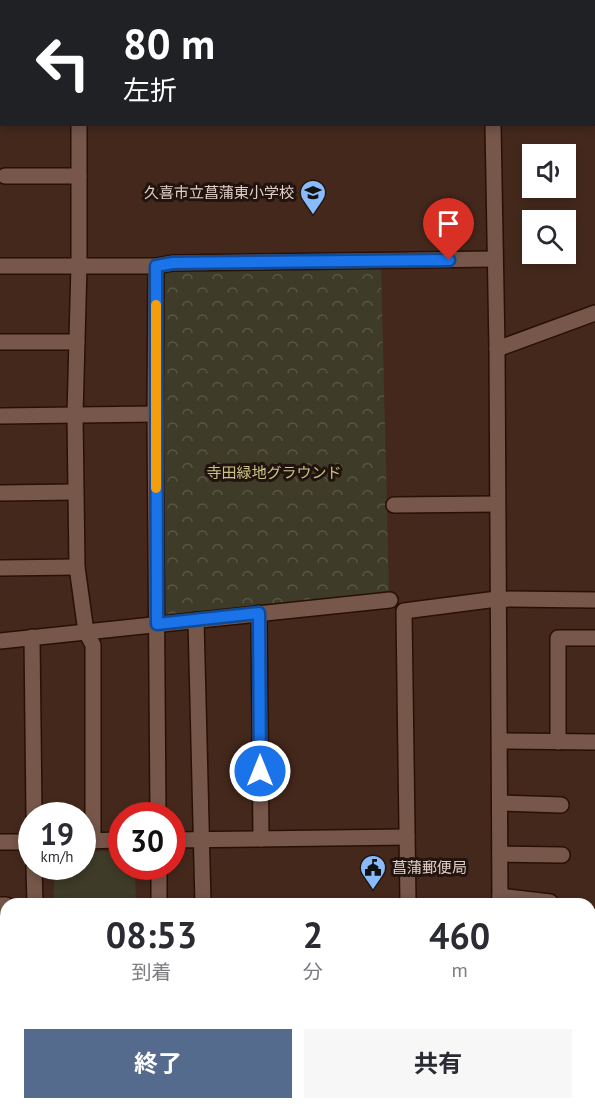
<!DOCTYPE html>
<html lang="ja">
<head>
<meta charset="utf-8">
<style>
  body { margin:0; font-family:"PT Sans","Noto Sans JP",sans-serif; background:#f7f7f7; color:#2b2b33; height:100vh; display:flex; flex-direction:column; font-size:22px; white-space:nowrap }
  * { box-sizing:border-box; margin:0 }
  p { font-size:20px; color:#7c7c81 }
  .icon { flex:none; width:33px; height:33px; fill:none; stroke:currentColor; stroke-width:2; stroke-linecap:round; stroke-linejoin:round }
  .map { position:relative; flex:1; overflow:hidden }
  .details { position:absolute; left:0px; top:898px; width:596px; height:212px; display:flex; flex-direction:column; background:#fff; border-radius:18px 18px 0 0; box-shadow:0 3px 9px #0003 }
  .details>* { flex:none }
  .top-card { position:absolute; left:0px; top:0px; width:596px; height:126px; box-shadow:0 3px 9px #0003; background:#202124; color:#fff; overflow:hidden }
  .buttons { position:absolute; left:522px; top:144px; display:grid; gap:12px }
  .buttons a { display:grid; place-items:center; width:54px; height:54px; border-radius:0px; background:#fff; box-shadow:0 3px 9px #0003; font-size:30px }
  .speed { position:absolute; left:18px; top:802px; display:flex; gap:12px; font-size:30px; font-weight:700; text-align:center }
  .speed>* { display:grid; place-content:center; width:78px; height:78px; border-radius:50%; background:#fff; box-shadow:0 3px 9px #0003; line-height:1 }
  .speed small { font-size:15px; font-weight:400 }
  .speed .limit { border:9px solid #d22; background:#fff; color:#111 }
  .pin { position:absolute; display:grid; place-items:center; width:51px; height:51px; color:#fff; margin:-62px -26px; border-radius:50% 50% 50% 0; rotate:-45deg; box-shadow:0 0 6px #0007 }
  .pin .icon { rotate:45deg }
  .me { position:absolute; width:66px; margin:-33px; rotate:0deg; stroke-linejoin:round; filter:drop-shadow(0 0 4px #0008) }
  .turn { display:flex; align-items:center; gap:21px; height:126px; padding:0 24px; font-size:27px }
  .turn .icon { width:78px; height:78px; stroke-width:2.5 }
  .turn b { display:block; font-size:42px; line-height:51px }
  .eta { display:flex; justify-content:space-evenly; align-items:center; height:102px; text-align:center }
  .eta b { font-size:36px; font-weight:700; line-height:42px }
  .primary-button { display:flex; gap:12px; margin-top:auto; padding:12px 24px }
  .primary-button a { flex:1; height:69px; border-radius:0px; background:#556b8d; color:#fff; font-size:24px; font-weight:700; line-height:69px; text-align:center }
  .primary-button a+a { background:#f7f7f7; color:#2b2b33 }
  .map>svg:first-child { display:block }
  .park { fill:url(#park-crowns) }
  .pitch { fill:#3e3b28 }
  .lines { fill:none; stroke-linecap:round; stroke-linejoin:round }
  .minor-casing { stroke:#291005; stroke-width:18 }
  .minor { stroke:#76574a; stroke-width:15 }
  .route-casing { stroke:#114b97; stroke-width:15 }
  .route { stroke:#1a73e8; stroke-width:10 }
  .slow { stroke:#f59e0b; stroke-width:10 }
  .labels { text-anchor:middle; stroke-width:6; stroke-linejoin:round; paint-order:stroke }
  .poi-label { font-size:15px; fill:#e1cec7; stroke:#21140f; text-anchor:end }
  .park-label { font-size:15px; fill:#cbc385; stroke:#21140f }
</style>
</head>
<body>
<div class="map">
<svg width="595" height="1109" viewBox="0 0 595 1109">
  <defs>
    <pattern id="park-crowns" width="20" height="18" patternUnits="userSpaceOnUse" patternTransform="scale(1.5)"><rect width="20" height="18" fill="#3e3b28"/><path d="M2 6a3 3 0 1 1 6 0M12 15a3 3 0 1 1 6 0" fill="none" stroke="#5a5646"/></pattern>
  </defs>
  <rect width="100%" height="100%" fill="#44281c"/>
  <path class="park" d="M381 265 389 592 161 618V269Z"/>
  <path class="pitch" d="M121 851 122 867H135L136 904H54V867H82L83 852Z"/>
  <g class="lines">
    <defs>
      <g id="minor">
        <path d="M491 0V2"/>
        <path d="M589 0V2"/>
        <path d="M114 2 120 0"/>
        <path d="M0 27 2 26"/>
        <path d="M594 76 595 77"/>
        <path d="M79 124V265L75 415 77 567 86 632 93 645V841"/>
        <path d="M493 124 497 349 500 904"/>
        <path d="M5 176H79"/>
        <path d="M0 266H156L173 263 495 259"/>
        <path d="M156 266 155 414 158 816"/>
        <path d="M0 342H77"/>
        <path d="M497 349 595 313"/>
        <path d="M0 416 155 414"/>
        <path d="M0 493 75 492"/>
        <path d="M394 505 497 504"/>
        <path d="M0 568 77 567"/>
        <path d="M259 613 261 839"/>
        <path d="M196 620 203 904"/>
        <path d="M32 637 34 816"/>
        <path d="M0 641 390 600"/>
        <path d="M500 741 595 742"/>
        <path d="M558 742V638H595"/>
        <path d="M500 803 561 805"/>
        <path d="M172 840 407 837"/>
        <path d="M82 841 122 840"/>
        <path d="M0 842H32"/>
        <path d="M500 854 562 855"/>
        <path d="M34 867 35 904"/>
        <path d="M159 867V904"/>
        <path d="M500 896 550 902"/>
        <path d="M408 904 404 611 497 599 595 600"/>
        <path d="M0 905H6"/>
        <path d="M0 964H6"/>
        <path d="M590 964H595"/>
        <path d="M0 1027H6"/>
        <path d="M0 1096 6 1095"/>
        <path d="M37 1104V1109"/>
        <path d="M93 1104V1109"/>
        <path d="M160 1104V1109"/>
        <path d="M200 1104 201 1109"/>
        <path d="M264 1104V1109"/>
        <path d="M410 1104V1109"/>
        <path d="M502 1104V1109"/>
      </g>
    </defs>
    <use href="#minor" class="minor-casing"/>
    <use href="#minor" class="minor"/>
  </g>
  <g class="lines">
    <defs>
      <path id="route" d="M260 771 259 613 157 624 156 266 173 263 449 260"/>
    </defs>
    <use href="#route" class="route-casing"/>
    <use href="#route" class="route"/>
    <path class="slow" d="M156 305V488"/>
  </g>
  <defs>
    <symbol id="school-pin" viewBox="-11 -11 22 30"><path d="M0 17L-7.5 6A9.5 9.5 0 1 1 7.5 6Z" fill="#89bafc" stroke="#21140f"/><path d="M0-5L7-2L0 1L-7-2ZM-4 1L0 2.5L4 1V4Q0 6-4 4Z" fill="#111"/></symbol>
    <symbol id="civic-pin" viewBox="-11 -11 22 30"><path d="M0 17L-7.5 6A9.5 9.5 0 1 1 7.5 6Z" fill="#89bafc" stroke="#21140f"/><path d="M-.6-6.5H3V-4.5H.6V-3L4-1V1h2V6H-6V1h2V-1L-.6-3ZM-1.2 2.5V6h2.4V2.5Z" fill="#111"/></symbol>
  </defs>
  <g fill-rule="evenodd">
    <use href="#school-pin" x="298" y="178" width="30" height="40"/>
    <use href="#civic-pin" x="358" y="853" width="30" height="40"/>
  </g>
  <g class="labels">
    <g class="poi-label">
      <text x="294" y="198">久喜市立菖蒲東小学校</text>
      <text x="392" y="873" text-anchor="start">菖蒲郵便局</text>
    </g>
    <g class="park-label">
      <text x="274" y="478">寺田緑地グラウンド</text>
    </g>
  </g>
</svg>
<div class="buttons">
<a><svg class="icon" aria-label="sound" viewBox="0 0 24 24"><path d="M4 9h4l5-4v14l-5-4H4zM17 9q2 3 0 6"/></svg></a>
<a><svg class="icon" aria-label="search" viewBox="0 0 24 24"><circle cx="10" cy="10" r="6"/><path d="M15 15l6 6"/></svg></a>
</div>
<div class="speed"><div>19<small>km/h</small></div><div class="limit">30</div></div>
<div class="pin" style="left:449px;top:260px;background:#d93025"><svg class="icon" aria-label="arrive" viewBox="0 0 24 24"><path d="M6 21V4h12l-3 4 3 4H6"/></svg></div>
<svg class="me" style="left:260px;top:771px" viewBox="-20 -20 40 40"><circle r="17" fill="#1a73e8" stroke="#fff" stroke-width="3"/><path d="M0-11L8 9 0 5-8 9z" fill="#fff"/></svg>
<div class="top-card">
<div class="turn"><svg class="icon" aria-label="left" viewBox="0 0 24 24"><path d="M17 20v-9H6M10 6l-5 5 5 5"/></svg><div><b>80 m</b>左折</div></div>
</div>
<section class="details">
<div class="eta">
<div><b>08:53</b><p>到着</p></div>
<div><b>2</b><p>分</p></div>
<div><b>460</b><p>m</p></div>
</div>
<div class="primary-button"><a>終了</a><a>共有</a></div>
</section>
</div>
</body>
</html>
